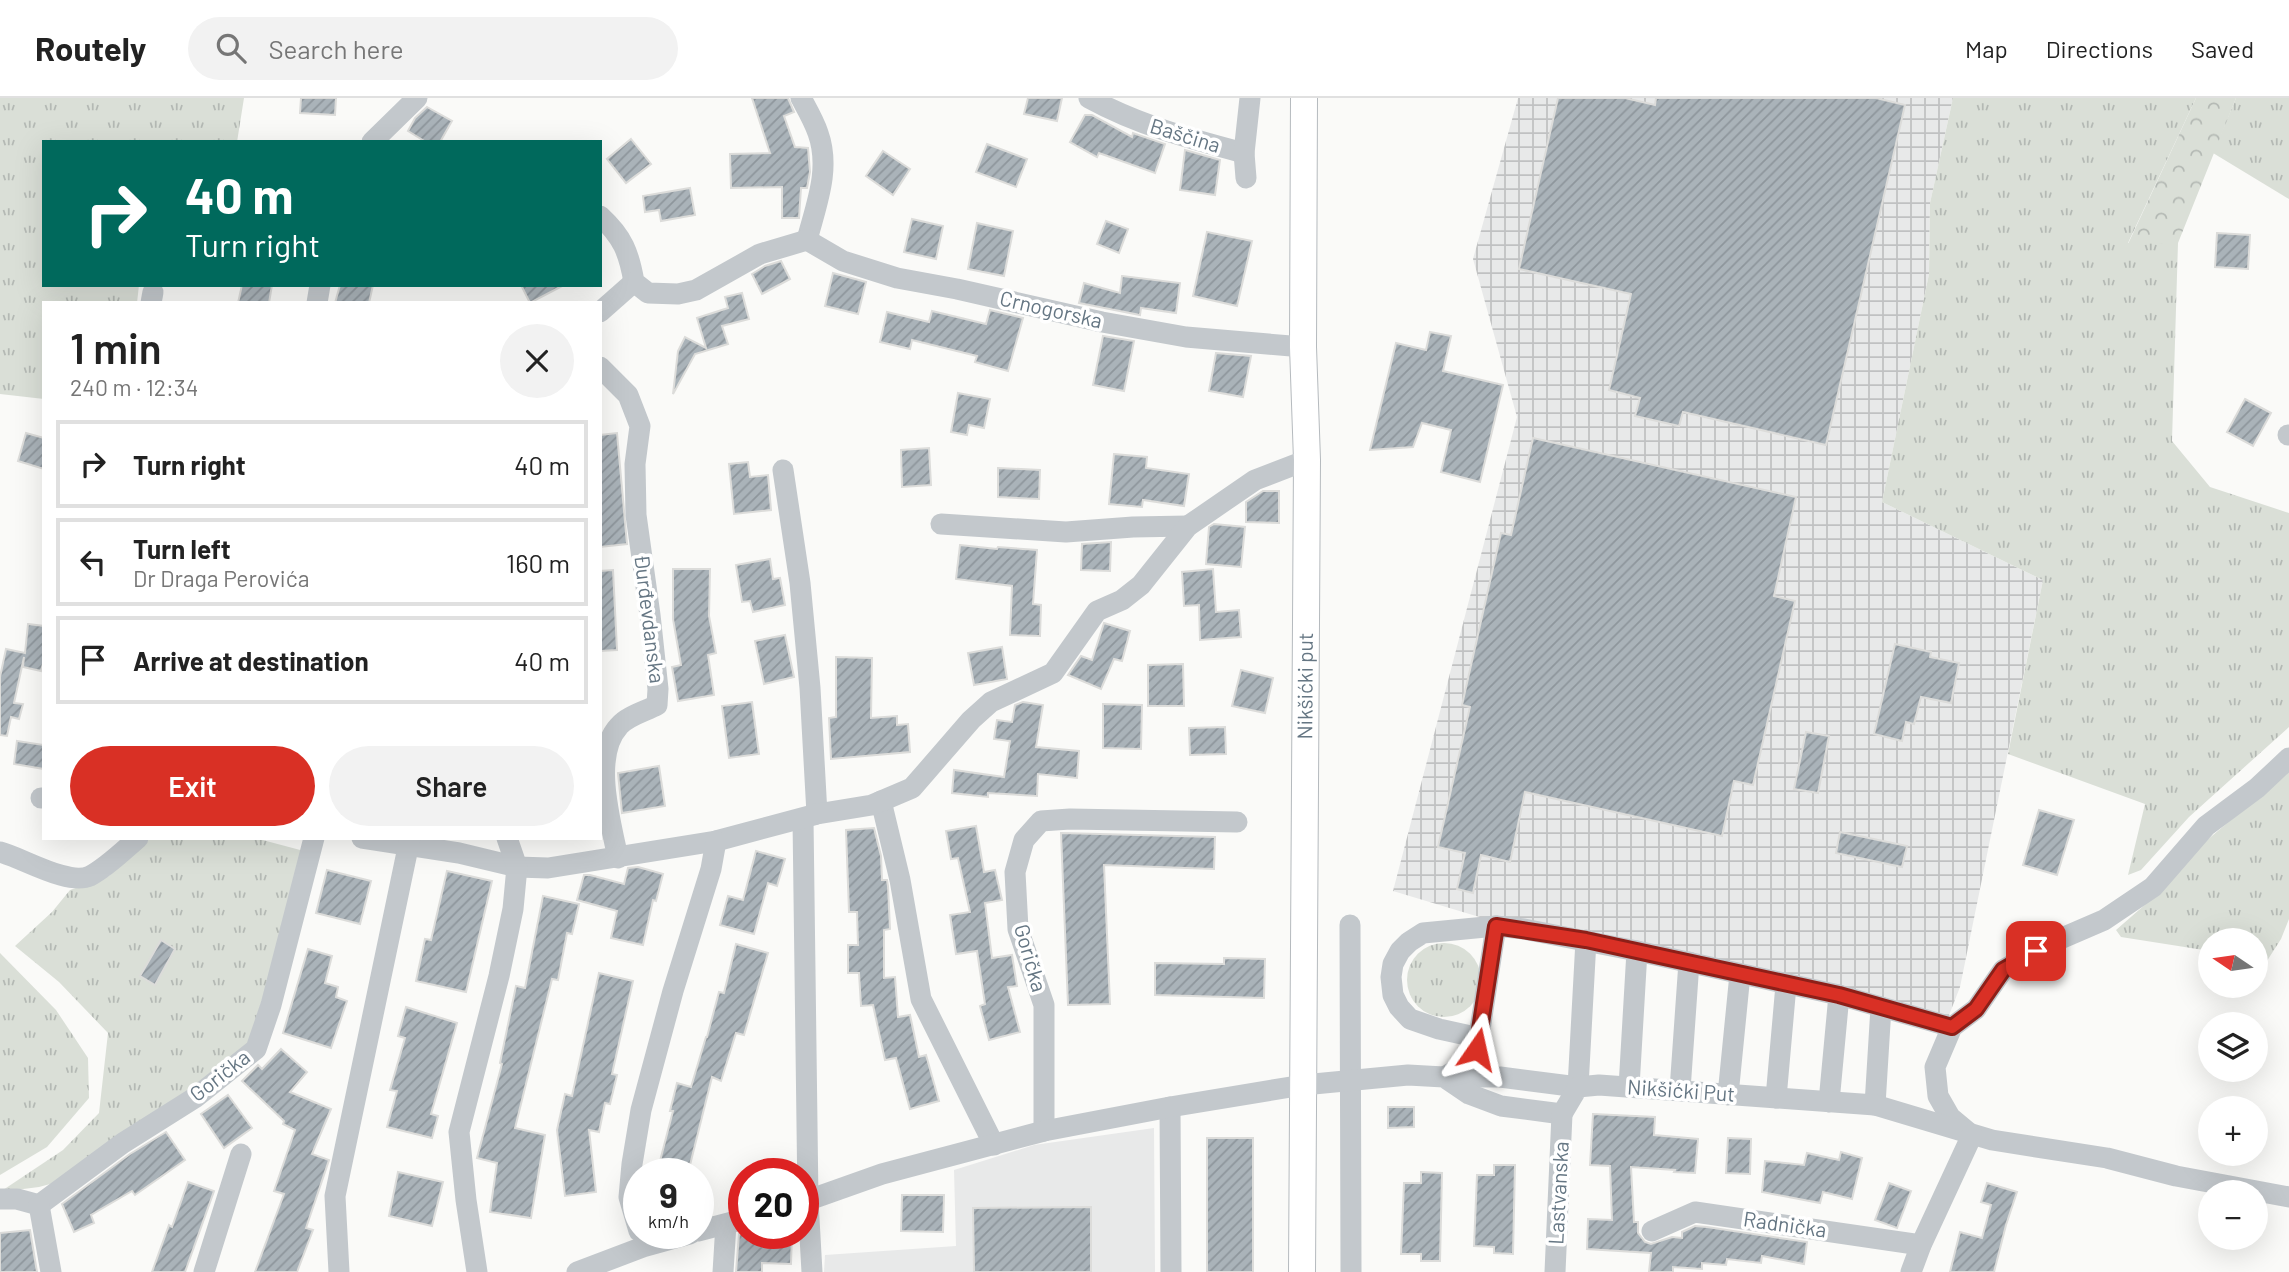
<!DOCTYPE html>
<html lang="en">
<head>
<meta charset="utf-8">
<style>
  body { margin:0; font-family:Barlow,sans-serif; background:#f2f2f2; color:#222; height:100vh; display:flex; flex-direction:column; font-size:26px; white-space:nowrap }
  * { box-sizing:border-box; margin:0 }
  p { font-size:23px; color:#767676 }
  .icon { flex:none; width:38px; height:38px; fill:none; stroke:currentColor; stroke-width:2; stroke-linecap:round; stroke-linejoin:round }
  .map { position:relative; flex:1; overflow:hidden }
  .panel { position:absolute; left:42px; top:203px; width:560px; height:539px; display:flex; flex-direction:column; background:#fff; border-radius:0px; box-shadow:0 7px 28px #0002 }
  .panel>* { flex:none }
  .hud { position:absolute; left:42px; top:42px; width:560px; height:147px; border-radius:0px; box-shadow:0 7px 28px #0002; background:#00695c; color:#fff; overflow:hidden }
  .needle { width:46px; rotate:283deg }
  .buttons { position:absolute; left:2198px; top:830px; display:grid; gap:14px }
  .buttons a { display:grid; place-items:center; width:70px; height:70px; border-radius:50%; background:#fff; box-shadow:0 7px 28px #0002; font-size:35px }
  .speed { position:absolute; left:623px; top:1060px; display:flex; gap:14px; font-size:35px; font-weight:700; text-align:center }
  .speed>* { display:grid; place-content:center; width:91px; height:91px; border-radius:50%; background:#fff; box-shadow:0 7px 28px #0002; line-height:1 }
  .speed small { font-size:18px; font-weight:400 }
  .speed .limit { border:10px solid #d22; background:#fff; color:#111 }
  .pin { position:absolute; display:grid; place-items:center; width:60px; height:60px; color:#fff; margin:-30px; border-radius:14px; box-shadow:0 4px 10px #0006 }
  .me { position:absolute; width:77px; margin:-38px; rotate:11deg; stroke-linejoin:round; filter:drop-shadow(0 0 5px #0008) }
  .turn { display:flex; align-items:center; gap:24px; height:147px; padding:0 28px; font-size:32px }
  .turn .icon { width:91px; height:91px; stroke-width:2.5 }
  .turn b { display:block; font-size:49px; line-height:60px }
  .round { display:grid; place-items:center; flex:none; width:74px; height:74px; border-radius:37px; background:#f2f2f2 }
  .summary { display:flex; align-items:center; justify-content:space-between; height:119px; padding:0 28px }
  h1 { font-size:42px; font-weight:600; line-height:52px }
  .primary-button { display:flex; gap:14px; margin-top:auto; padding:14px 28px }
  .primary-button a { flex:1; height:80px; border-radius:42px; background:#d93025; color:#fff; font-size:28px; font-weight:600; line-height:80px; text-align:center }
  .primary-button a+a { background:#f2f2f2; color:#222 }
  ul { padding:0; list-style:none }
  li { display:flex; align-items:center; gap:21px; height:88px; margin:0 14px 10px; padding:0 14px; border:4px solid #e0e0e0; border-radius:0px }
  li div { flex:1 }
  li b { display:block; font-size:26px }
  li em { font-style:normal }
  header { display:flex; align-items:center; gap:42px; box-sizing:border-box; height:98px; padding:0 35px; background:#fff; border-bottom:2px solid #e0e0e0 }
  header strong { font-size:33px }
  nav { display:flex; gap:38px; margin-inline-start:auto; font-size:24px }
  .search { width:490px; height:63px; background:#f2f2f2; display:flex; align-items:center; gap:18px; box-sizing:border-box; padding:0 24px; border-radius:38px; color:#767676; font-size:26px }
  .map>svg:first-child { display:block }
  .built { fill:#e8e9e9 }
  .industrial { fill:url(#industrial-grid) }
  .grass { fill:url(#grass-tufts); fill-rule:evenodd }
  .forest { fill:url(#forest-crowns) }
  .building { fill:url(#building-hatch); stroke:#dcdcda; stroke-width:2 }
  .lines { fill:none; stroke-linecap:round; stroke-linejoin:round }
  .major-casing { stroke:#b5babe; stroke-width:28 }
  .minor { stroke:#c3c8cc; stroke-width:21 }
  .major { stroke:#fff; stroke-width:26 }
  .route-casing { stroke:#8d1f18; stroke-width:18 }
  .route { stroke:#d93025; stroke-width:12 }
  .labels { text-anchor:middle; stroke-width:7; stroke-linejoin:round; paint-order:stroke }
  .street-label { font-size:21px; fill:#657683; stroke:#fff }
</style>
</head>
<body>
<header>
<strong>Routely</strong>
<div class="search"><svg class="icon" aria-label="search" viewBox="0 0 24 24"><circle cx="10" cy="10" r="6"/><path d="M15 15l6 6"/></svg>Search here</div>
<nav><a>Map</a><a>Directions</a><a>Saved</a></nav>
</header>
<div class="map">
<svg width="2289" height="1174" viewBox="0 0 2289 1174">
  <defs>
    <pattern id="industrial-grid" width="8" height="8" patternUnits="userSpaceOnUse" patternTransform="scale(1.75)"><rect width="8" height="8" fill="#e8e9e9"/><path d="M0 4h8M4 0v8" fill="none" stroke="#c0c1c2"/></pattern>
    <pattern id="grass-tufts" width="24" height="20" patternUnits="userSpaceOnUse" patternTransform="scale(1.75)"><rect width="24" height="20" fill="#dadfd7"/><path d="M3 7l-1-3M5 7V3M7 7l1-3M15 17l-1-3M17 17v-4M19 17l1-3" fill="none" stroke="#b4b9b4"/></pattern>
    <pattern id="forest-crowns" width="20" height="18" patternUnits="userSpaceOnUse" patternTransform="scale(1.75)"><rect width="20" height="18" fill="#dadfd7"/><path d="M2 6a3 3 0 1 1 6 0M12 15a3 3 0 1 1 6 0" fill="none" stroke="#b4b9b4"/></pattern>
    <pattern id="building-hatch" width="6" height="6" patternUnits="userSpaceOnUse" patternTransform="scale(1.75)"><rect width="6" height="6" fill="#aab3b9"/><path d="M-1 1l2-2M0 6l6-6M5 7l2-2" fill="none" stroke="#8e969c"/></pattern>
  </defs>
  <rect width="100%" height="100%" fill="#fafaf8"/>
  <path class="built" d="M1154 1030 1155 1174H824L825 1157 956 1148 954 1072 1034 1047Z"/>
  <path class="industrial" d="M1518 0H1953L1930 105 1929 176 1882 404 2043 482 1960 889 1946 925 1615 852 1476 818 1393 793 1517 319 1473 161Z"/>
  <g class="grass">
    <path d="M0 0H244L237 44H44V187H139L137 205H44V301L0 296Z"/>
    <path d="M1953 0H2196L2128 145H2178L2172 343 2210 389 2289 415V629L2189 719 2141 772 2128 777 2145 706 2008 656 2043 482 1882 404 1929 176 1930 105Z"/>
    <path d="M2236 0H2289V101L2213 55Z"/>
    <path d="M2289 673V821L2281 841 2265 866 2256 864V842H2210V853L2121 839 2116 832 2163 791 2200 748Z"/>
    <path d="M146 740H255L304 753 274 865 248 945 175 1006 65 1082 39 1089 0 1094 63 1052 99 1015 108 935 59 884 15 848 52 814 70 792 109 778ZM161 843 175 851 154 887 140 878Z"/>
    <circle cx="1444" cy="882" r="37"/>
    <path d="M0 855 56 912 88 960 89 1000 47 1049 0 1077Z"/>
  </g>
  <path class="forest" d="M2196 0H2236L2178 145 2128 146Z"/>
  <g class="building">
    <path d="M301 0H336L335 17 300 15Z"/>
    <path d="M752 0H788L794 14 784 18 795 49 808 50 810 74 807 90H801L799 120H782V89L731 90 730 56 770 55Z"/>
    <path d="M1028 0H1062L1057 23 1024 16Z"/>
    <path d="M1558 0H1625L1655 7 1656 0H1876L1905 7 1826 347 1683 314 1679 328 1635 318 1640 300 1609 292 1631 196 1519 171Z"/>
    <path d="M427 9 452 23 440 44H426L408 33 415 20Z"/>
    <path d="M1085 17H1092L1132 39 1133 35 1165 46 1155 75 1099 55 1097 59 1070 44Z"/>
    <path d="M631 41 651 66 626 85 607 61Z"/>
    <path d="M987 46 1027 61 1016 89 976 74Z"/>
    <path d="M1185 52 1220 62 1215 97 1180 92Z"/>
    <path d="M883 53 910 71 893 97 866 78Z"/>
    <path d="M690 90 695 117 661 123 659 112 645 114 643 98Z"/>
    <path d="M912 121 943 128 936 161 904 154Z"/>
    <path d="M1106 123 1128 131 1119 155 1097 146Z"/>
    <path d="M977 125 1013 133 1004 178 968 171Z"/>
    <path d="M1207 134 1252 143 1237 208 1193 198Z"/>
    <path d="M2217 135 2250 137 2248 171 2215 169Z"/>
    <path d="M781 163 790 181 762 196 752 176 765 168Z"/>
    <path d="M833 175 866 184 858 216 825 208Z"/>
    <path d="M1122 178 1180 185 1176 215 1141 210 1140 217 1079 205 1084 185 1120 195Z"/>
    <path d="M242 187H272L269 205H238Z"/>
    <path d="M340 187H373L369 205H335Z"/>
    <path d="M521 187H564L530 205Z"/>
    <path d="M742 195 749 221 722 228 728 246 695 256 673 296 678 253 685 239 706 250 697 220 728 210 725 199Z"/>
    <path d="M990 212 1023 220 1008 273 975 264 977 258 912 242 910 251 880 244 887 214 929 224 932 213 986 226Z"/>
    <path d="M1430 234 1451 238 1443 273 1503 287 1480 384 1441 374 1451 332 1422 325 1413 349 1370 352 1396 245 1426 252Z"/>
    <path d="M1103 238 1134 243 1124 293 1093 287Z"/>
    <path d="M1216 255 1251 258 1243 299 1209 293Z"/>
    <path d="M958 295 990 301 984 330 969 327 967 337 951 334Z"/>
    <path d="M2245 301 2271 315 2253 348 2227 334Z"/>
    <path d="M26 335 44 340V371L18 363Z"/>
    <path d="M617 335 627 446 600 449V337Z"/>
    <path d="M1533 340 1796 399 1774 498 1795 503 1753 687 1734 683 1722 738 1525 694 1510 764 1481 757 1473 795 1457 791 1465 755 1438 749 1470 609 1462 607 1501 435 1511 437Z"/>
    <path d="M929 350 931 387 902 389 901 352Z"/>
    <path d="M1114 356 1147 359 1146 370 1189 376 1184 408 1143 402 1142 409 1109 406Z"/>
    <path d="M748 364 750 379 768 377 771 412 734 416 729 366Z"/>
    <path d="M998 370 1040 372 1039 401 998 399Z"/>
    <path d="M1263 393H1279V425L1246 424V404Z"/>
    <path d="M1214 426 1245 429 1241 469 1206 466 1209 429Z"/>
    <path d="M1111 444 1110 473 1081 472 1082 446Z"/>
    <path d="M960 447 997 451 998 449 1037 452 1033 506 1041 507 1040 538 1010 537 1012 488 956 481Z"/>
    <path d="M770 461 773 481 780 480 785 507 753 514 750 503 742 504 736 467Z"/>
    <path d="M673 471H710L709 518 716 555 708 557 714 597 678 603 672 569 681 567 673 521Z"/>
    <path d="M1213 471 1216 514 1239 512 1241 539 1200 542 1199 507 1184 508 1182 474Z"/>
    <path d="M613 472 617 552 600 553V473Z"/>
    <path d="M1104 525 1130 533 1122 563 1114 561 1101 591 1068 577 1081 558 1092 562Z"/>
    <path d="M28 526 44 528V562L41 573 23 569 24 559 14 605 23 606 19 621 11 619 7 638 0 637V579L6 551 25 555Z"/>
    <path d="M785 537 794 579 764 586 755 543Z"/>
    <path d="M1895 546 1931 554 1930 559 1959 565 1951 605 1921 599 1914 626 1906 624 1902 643 1874 636Z"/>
    <path d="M1002 549 1007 581 974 587 968 555Z"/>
    <path d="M836 559 872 560 871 620 897 618V627L908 626 910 654 831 661 829 620 836 619Z"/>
    <path d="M1183 566 1184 608H1148V567Z"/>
    <path d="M1241 572 1273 580 1265 615 1232 608Z"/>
    <path d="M752 604 759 656 729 660 722 608Z"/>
    <path d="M1023 604 1043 607 1036 649 1079 653 1077 680 1038 676 1037 698 988 695V699L952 695 954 672 1004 679 1010 643 994 641 997 622 1012 624 1015 607Z"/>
    <path d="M1103 606 1142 607 1141 651 1103 650Z"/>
    <path d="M1225 629 1226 656 1190 657 1189 630Z"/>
    <path d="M1806 634 1829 638 1818 695 1794 691Z"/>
    <path d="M17 643 44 647V671L14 666Z"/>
    <path d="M659 668 665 708 622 715 618 675Z"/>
    <path d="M2039 712 2074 722 2057 777 2023 767Z"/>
    <path d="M976 728 984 774 995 772 1002 802 985 805 992 860 1012 857 1017 888 1008 889 1020 934 989 942 980 908 985 906 977 853 956 856 950 817 970 814 958 760 951 761 946 733Z"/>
    <path d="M874 730 881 758 882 782H887L888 788 890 831 884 832V880L895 879 898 919 910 917 919 959 926 957 939 1003 910 1011 896 960 885 962 873 907 861 908 859 875H848V847H858L857 814H849L846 732Z"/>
    <path d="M1840 734 1907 748 1902 769 1836 755Z"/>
    <path d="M1061 735 1215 739 1214 771 1104 767 1110 906 1068 907Z"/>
    <path d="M756 753 785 761 777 788 768 785 754 836 720 827 728 798 743 802Z"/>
    <path d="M638 769 663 776 656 803 653 802 643 847 611 840 617 813 577 802 584 777H590L624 786 628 770Z"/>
    <path d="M327 772 371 783 360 826 316 815Z"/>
    <path d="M447 773 492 783 466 894 416 883 425 841 431 842Z"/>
    <path d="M543 798 579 806 572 836 567 835 558 882 552 881 515 1030 545 1037 531 1120 490 1114 497 1065 477 1060 502 966 500 965 516 888 525 890Z"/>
    <path d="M161 842 175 851 155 887 140 878Z"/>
    <path d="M736 846 768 855 744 937 736 935 721 983 712 979 689 1071 660 1063 673 1013H670L677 985 691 989 706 939H707L719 894 724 895Z"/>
    <path d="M308 851 332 858 325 885 338 889 336 899 347 903 331 950 283 935Z"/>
    <path d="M1224 860 1265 861 1264 900 1155 897V865L1224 866Z"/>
    <path d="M599 875 633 883 612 976 617 977 610 1006 605 1005 599 1034 589 1032 596 1094 565 1098 557 1032 565 996 572 998Z"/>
    <path d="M406 909 457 925 431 1016 438 1018 432 1040 387 1029 397 993 390 992 405 940 398 938Z"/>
    <path d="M281 951 307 974 290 994 331 1011 312 1056 329 1062 306 1130 313 1132 297 1174H255L284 1096 274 1093 295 1032 283 1026 284 1023 242 983 258 967 262 971Z"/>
    <path d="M228 997 252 1030 224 1050 201 1016Z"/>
    <path d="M1388 1009H1414V1029L1388 1030Z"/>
    <path d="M1593 1016 1655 1019 1654 1037 1698 1041 1695 1075 1674 1074 1675 1072 1631 1069 1634 1124H1638V1135L1645 1144 1651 1146 1672 1139 1682 1140V1134L1695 1128 1707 1129 1807 1144 1804 1166 1762 1158 1761 1165 1727 1161 1726 1167 1702 1165V1171L1673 1169V1174H1649L1651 1155 1587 1151 1588 1121 1612 1122 1610 1068 1590 1067Z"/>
    <path d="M166 1034 185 1062 135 1097 132 1093 91 1117 94 1125 74 1134 62 1106 130 1056Z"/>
    <rect x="1207" y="1040" width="46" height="134"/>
    <path d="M1728 1040 1751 1041 1750 1076 1726 1075Z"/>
    <path d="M1841 1054 1862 1060 1852 1101 1823 1094 1820 1105 1762 1094 1765 1063 1804 1067 1807 1055 1839 1062Z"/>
    <path d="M1494 1067H1515L1513 1156 1494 1155V1149L1474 1148 1477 1077H1494Z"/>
    <path d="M398 1074 443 1084 432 1128 389 1118Z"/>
    <path d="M1421 1074 1442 1075 1440 1163H1421V1156H1401L1404 1085H1421Z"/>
    <path d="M188 1084 214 1093 185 1174H152L169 1127 172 1129Z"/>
    <path d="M1889 1085 1911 1093 1897 1130 1875 1122Z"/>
    <path d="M1987 1085 2017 1094 2006 1127 1994 1174H1950L1960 1134 1982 1140 1991 1107 1981 1104Z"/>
    <path d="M902 1097H944L943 1134 901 1133Z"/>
    <path d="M1091 1109V1174H974L973 1110Z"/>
    <path d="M30 1132 37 1174H0V1135Z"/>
    <path d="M739 1136H792L791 1166 762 1165V1174H736Z"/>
  </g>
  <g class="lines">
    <defs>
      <g id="major">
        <path id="s1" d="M1302 1174 1307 362 1303 249 1304 0"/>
      </g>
    </defs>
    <use href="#major" class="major-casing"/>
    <g class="minor">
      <path d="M801 0C807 11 814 23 818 35 831 71 816 107 807 142"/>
      <path d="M1089 0C1138 27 1191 41 1244 55"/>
      <path d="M372 44 417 0"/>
      <path d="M1246 80 1244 55 1250 0"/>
      <path d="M600 118C623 139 629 155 634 184L648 195 678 196 696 192 760 156 807 142 843 163 897 180 957 191 1102 224 1186 239 1303 249"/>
      <path d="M151 205 153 194"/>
      <path d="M317 205 320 187"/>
      <path d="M600 214 634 184"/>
      <path d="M600 269 628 297 640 328 635 366 636 417 650 517 658 591 657 607C646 613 627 618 619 628 591 658 611 725 618 760"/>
      <path d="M2288 337H2289"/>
      <path d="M783 372 800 485 810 590 817 716"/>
      <path d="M941 426 1066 434 1133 429 1188 428"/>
      <path d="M41 700H44"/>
      <path d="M881 703 900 782 921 901 994 1047"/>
      <path d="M803 721 808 1103 812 1174"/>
      <path d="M362 740 459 755 517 769 548 770 716 743 817 716 872 707 912 690 971 622 991 604 1053 575 1097 513 1122 502 1141 487 1188 428 1255 382 1307 362"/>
      <path d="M0 754C23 760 68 788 90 778 107 769 123 753 138 740"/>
      <path d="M1350 827 1351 1174"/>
      <path d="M1480 940 1439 931 1410 921 1399 909 1393 897 1391 879 1393 866 1400 853 1409 844 1423 835 1496 828 1524 831 1637 853 1839 897 1952 929"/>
      <path d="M1446 978 1468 965 1477 951 1496 828"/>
      <path d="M1444 979H1500L1578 989 1586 842"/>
      <path d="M1629 989 1637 853"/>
      <path d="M1680 992 1689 864"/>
      <path d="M1728 997 1740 876"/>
      <path d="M1776 1000 1786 887"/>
      <path d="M1829 1004 1839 897"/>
      <path d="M1875 1007 1881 909"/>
      <path d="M1170 1009 1171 1174"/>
      <path d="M1044 1033V907L1018 831 1015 774 1024 742 1041 723 1070 721 1237 724"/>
      <path d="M1968 1034 1950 1019 1938 998 1935 969 1952 929 1976 911 2003 872 2053 844 2104 822 2153 789 2206 728 2257 690 2289 660"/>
      <path d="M0 1101H17L39 1107"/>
      <path d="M803 1104 882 1076 1044 1033 1170 1009 1303 987 1408 977 1444 979 1469 996 1501 1008 1562 1016 1578 989 1599 987 1875 1007 1992 1042 2107 1060 2176 1078 2289 1099"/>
      <path d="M39 1107 123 1045 196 999 256 951 271 907 314 740"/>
      <path d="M39 1107 51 1174"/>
      <path d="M639 1133 629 1099 632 1066 641 1012 673 893 711 771 716 743"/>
      <path d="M698 1133 744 1121"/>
      <path d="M1652 1133 1695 1114 1921 1147"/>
      <path d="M204 1174 241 1056"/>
      <path d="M339 1174 335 1098 410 740"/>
      <path d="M477 1174 466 1102 459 1034 499 878 513 811 517 769 507 740"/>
      <path d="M577 1174 643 1149 690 1136"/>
      <path d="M723 1174 726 1126"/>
      <path d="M1555 1174 1562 1016"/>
      <path d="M1911 1174 1921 1147 1972 1037"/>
    </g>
    <use href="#major" class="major"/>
  </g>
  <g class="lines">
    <defs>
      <path id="route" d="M1477 951 1496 828 1586 842 1839 897 1952 929 1976 911 2003 872 2036 853"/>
    </defs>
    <use href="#route" class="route-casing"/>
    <use href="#route" class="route"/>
  </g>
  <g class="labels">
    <g class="street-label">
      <text transform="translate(1185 38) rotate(17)" y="7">Baščina</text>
      <text transform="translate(1051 212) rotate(13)" y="7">Crnogorska</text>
      <text transform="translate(649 521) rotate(83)" y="7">Đurđevdanska</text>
      <text dy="7" stroke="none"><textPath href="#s1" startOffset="586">Nikšićki put</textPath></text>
      <text transform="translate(1030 860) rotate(74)" y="7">Gorička</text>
      <text transform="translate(220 978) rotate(-38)" y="7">Gorička</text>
      <text transform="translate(1681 993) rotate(4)" y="7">Nikšićki Put</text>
      <text transform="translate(1559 1095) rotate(-87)" y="7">Lastvanska</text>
      <text transform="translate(1785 1127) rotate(8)" y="7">Radnička</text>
    </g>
  </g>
</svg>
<div class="buttons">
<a><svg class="needle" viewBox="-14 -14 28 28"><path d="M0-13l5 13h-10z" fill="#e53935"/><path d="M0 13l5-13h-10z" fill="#767676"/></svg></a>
<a><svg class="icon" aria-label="layers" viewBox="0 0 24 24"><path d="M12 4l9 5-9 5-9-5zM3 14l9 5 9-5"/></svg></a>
<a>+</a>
<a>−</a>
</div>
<div class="speed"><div>9<small>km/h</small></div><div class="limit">20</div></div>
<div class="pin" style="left:2036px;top:853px;background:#d93025"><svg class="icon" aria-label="arrive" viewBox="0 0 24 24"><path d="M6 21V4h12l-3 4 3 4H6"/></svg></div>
<svg class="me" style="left:1477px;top:951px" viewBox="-20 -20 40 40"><path d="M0-17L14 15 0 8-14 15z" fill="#d93025" stroke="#fff" stroke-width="4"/></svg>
<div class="hud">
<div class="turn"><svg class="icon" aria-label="right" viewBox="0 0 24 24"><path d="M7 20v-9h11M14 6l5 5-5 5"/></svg><div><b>40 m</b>Turn right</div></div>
</div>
<section class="panel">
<div class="summary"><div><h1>1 min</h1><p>240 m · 12:34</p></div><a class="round"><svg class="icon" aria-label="close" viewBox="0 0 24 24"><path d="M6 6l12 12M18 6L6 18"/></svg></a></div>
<ul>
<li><svg class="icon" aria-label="right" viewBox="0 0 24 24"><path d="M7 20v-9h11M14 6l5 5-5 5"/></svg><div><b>Turn right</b></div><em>40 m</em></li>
<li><svg class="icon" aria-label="left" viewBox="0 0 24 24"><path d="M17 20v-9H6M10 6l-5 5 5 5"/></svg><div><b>Turn left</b><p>Dr Draga Perovića</p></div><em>160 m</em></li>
<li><svg class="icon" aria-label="arrive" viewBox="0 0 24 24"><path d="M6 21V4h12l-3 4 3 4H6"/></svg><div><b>Arrive at destination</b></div><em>40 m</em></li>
</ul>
<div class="primary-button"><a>Exit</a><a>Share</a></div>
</section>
</div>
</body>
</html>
